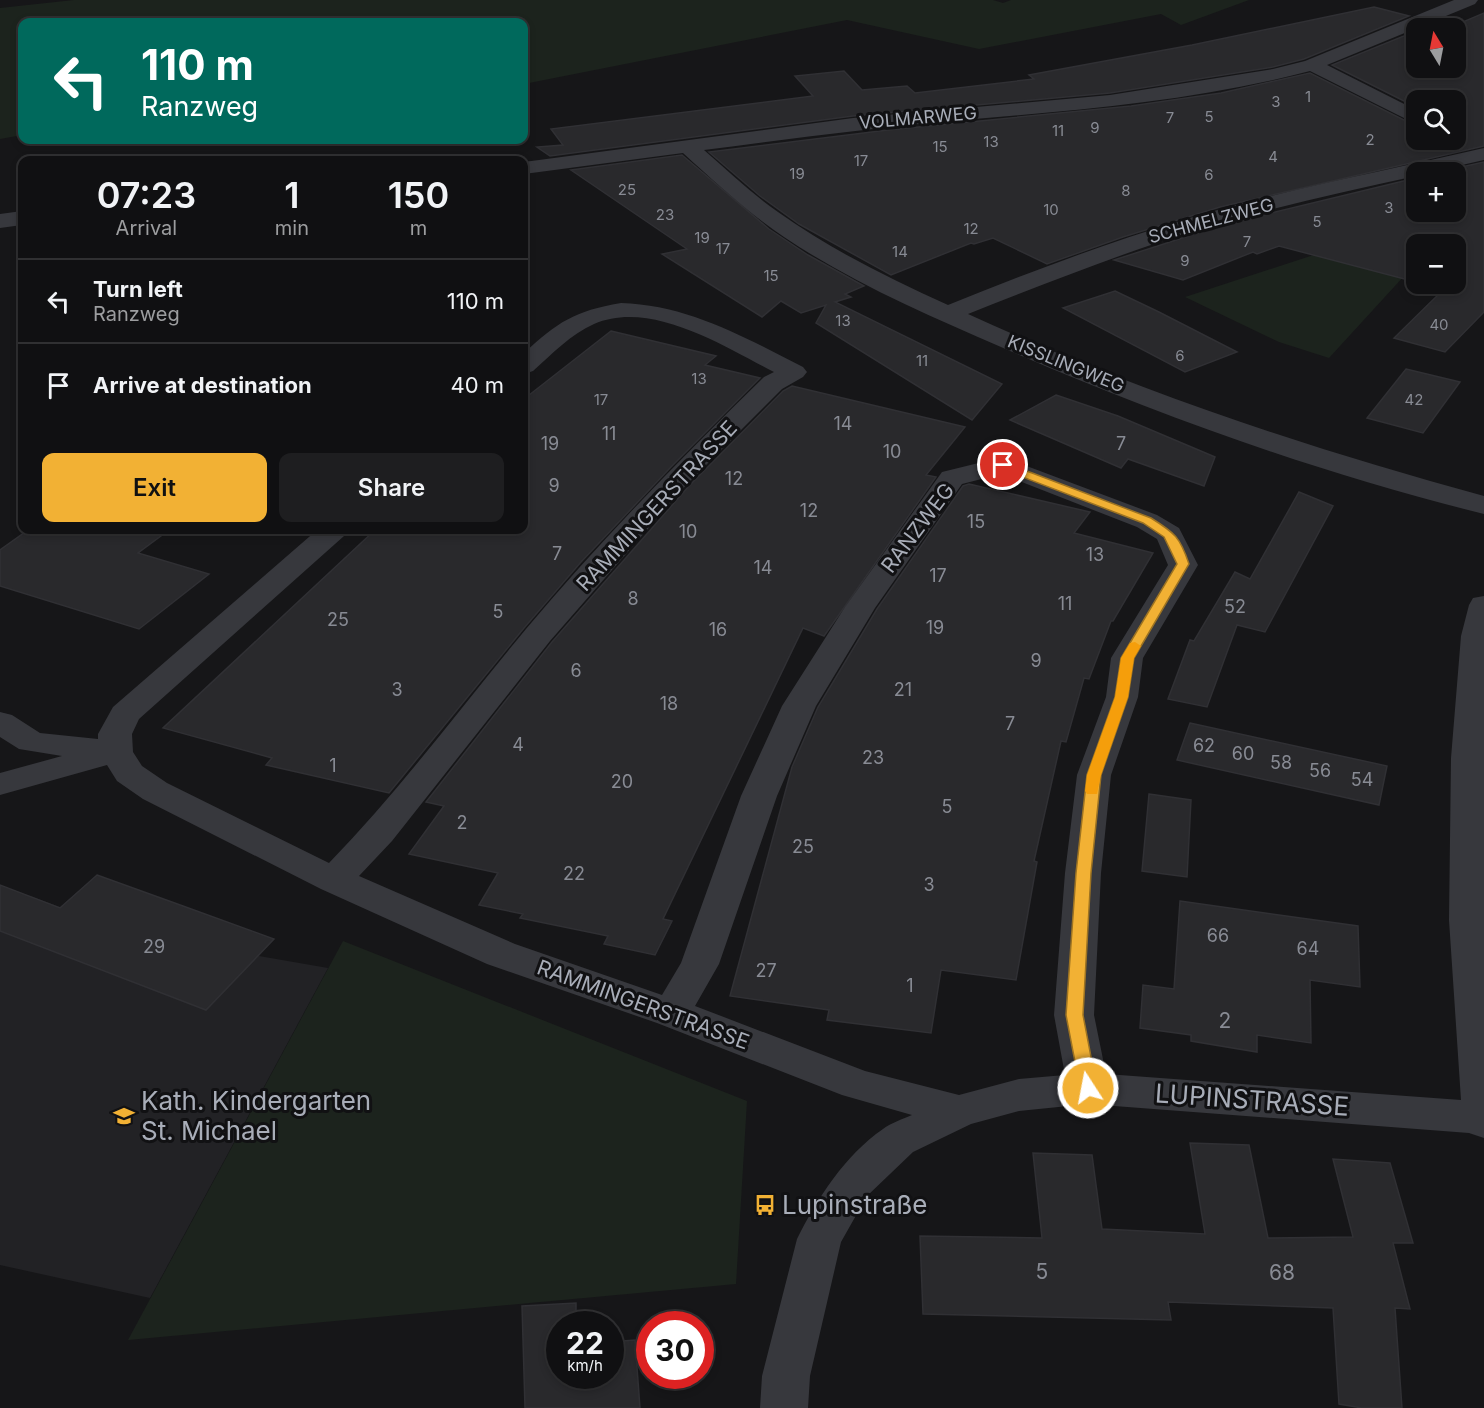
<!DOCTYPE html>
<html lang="en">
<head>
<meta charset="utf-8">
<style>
  body { margin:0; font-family:Inter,sans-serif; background:#1e1e20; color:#f1f3f6; height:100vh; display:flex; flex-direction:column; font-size:22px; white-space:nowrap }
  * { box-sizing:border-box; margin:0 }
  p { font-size:20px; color:#9c9d9f }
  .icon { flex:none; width:33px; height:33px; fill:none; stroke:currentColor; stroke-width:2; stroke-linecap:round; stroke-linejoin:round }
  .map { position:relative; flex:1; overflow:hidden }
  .panel { position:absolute; left:18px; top:156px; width:510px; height:378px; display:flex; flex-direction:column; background:#101012; border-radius:12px; box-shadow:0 3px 9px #0003,0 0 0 2px #303032 }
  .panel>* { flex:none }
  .banner { position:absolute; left:18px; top:18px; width:510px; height:126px; border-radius:12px; box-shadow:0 3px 9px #0003,0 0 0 2px #303032; background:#00695c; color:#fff; overflow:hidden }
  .needle { width:39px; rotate:350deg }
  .tools { position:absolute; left:1406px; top:18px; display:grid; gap:12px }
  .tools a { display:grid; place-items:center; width:60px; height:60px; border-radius:12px; background:#101012; box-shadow:0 3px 9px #0003,0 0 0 2px #303032; font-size:30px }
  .speed { position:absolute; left:546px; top:1311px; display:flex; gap:12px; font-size:30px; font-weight:700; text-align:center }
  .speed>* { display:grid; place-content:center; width:78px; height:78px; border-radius:50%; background:#101012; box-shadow:0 3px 9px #0003,0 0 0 2px #303032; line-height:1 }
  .speed small { font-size:15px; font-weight:400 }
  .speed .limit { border:9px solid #d22; background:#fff; color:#111 }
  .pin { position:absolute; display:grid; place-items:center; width:51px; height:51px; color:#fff; margin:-26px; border:3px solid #fff; border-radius:50%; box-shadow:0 2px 6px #0007 }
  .me { position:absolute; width:66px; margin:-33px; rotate:349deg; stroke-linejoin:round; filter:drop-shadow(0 0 4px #0008) }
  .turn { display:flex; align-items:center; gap:21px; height:126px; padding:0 24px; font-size:27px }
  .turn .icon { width:78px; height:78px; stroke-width:2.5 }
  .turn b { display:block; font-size:42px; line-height:51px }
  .eta { display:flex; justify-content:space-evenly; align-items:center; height:102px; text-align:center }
  .eta b { font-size:36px; font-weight:600; line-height:42px }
  .action { display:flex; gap:12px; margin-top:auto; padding:12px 24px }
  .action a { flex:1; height:69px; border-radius:12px; background:#f2b134; color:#111; font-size:24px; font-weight:600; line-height:69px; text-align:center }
  .action a+a { background:#1e1e20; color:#f1f3f6 }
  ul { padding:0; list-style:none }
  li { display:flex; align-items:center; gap:18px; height:84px; padding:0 24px; border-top:2px solid #303032 }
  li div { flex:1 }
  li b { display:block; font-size:22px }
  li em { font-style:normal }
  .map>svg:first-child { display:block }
  .built { fill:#222225 }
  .green { fill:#1c231d }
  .building { fill:#29292c; stroke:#303034; stroke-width:1.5 }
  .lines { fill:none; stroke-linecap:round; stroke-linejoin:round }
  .minor { fill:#37383d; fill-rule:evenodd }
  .route { fill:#f2b134; stroke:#9d7322; stroke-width:1.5 }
  .slow { fill:#f59e0b }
  .labels { text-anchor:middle; stroke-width:6; stroke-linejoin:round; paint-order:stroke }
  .far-number-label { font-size:15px; fill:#888b94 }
  .far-street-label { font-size:18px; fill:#a8adb8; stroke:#111113 }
  .number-label { font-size:18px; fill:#888b94 }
  .street-label { font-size:21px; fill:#a8adb8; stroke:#111113 }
  .near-number-label { font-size:21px; fill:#888b94 }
  .near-street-label { font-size:26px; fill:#a8adb8; stroke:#111113 }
  .near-poi-label { font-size:26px; fill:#a8adb8; stroke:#111113; text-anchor:start }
</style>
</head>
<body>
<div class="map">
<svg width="1484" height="1408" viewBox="0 0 1484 1408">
  <rect width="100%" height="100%" fill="#161618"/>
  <path class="built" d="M97 875 274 939 259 956 328 968 150 1298 0 1265V885L60 907Z"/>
  <g class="green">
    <path d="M74 0H993L1003 3 1011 0H1249L1181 25 1161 14 979 49 847 20 524 84V22H22V135L0 139V8Z"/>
    <path d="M1436 215 1455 220 1433 244H1416V263L1329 358 1279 342 1185 297Z"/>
    <path d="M343 941 747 1101 736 1284 128 1340Z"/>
  </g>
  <g class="building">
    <path d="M1374 7 1409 16 1304 59 1273 67 1110 93 853 116 550 156 537 147 563 145 551 129 813 96 795 76 844 71 862 90 907 86 915 93 1034 79 1029 75 1192 45Z"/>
    <path d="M1484 13V146L1220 207 1123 237 1047 264 993 238 974 244 971 243 891 275 799 224 760 196 709 152 888 130 1131 106 1221 93 1310 73 1416 126V140H1455V100H1416V107L1332 65 1416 31V68H1455V28H1421L1434 23 1449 28Z"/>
    <path d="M682 155 769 229 808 255 864 286 845 294 851 297 835 302 1002 384 972 420 816 323 826 305 801 313 781 301 762 317 662 254 687 249 571 170Z"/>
    <path d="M1484 162V312L1445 352 1394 338 1443 290 1420 284H1455V244H1416V282L1279 246 1257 254 1253 252 1183 280 1114 260 1226 224 1416 178V212H1455V172H1439Z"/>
    <path d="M1115 291 1159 312 1237 352 1185 372 1063 308Z"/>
    <path d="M611 331 716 356 705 365 760 378 670 468 581 562 524 628 389 793 266 765 272 758 163 728 375 530H524V399Z"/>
    <path d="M1406 369 1460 382 1423 433 1367 418Z"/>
    <path d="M792 386 965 427 926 475 936 477 824 636 803 628 663 919 672 921 655 955 604 944 608 936 520 918 523 914 479 905 498 873 409 854 444 806 426 802 552 642 689 486 783 391Z"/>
    <path d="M1056 395 1118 416 1215 457 1204 486 1128 459 1121 468 1010 420Z"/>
    <path d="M969 484 1090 512 1074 533 1153 553 1113 621H1111L1089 679 1084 678 1066 742 1061 741 1034 861 1037 862 1016 980 941 970 931 1033 827 1020 829 1010 730 996 792 767 818 707 877 609 963 486Z"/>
    <path d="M1299 492 1333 506 1265 632 1237 625 1207 707 1168 699 1190 640 1194 641 1235 572 1250 579Z"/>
    <path d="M28 530H169L138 553 209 574 139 629 0 586V550Z"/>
    <path d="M1190 723 1387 766 1379 805 1177 760Z"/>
    <path d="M1149 794 1191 800 1187 877 1142 871Z"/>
    <path d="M97 875 183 906 274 939 206 1010 0 931V885L60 908Z"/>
    <path d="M1180 901 1358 926 1360 987 1310 980 1311 1043 1257 1035V1052L1191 1041V1035L1140 1028 1143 985 1174 989Z"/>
    <path d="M1190 1143 1249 1145 1268 1238 1353 1237 1333 1159 1390 1163 1413 1243H1393L1410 1309 1395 1308 1402 1408H1362L1339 1404 1333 1308 1168 1302 1171 1320 923 1314 920 1236 1042 1238 1033 1153 1092 1155 1102 1229 1205 1234Z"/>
    <path d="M576 1303V1324H560V1376H610V1342L635 1340 640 1408H525L522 1306Z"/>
  </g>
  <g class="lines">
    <g class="minor">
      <path d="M1454 0H1478L1475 4 1327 65 1416 110V124L1310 71C1193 102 1069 111 949 121 867 129 786 139 704 150 728 171 752 194 778 212 831 250 889 278 948 305 1025 274 1103 244 1183 220 1282 190 1384 171 1484 148V160L1431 172H1416V176C1343 192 1270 208 1199 229 1120 254 1044 284 968 314 1134 390 1308 448 1484 496V514C1319 473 1157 415 1001 347 927 315 851 282 784 237 747 212 715 182 683 153L524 174V162L853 118 1110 95 1273 69 1305 61Z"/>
      <path d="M22 211V225L0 228V214Z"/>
      <path d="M621 303C688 305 744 337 803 367L807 372 803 377 782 389 687 484 550 641 392 841 359 876 515 944 662 995 681 963 741 796 782 706 845 607 942 472 1003 457 1157 515 1179 528 1198 565 1143 658 1138 697 1111 775 1101 873 1094 1015 1106 1074 1461 1100 1449 920 1451 758 1461 636 1469 605 1473 598 1484 596V1138L1469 1133 1088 1104 1019 1111 971 1124 913 1152 867 1196 841 1242 810 1376 808 1408H760L762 1376 797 1239C817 1199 845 1155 883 1129 891 1123 903 1119 912 1115L842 1095 657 1023 487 964 321 889 143 799 117 781 107 765 0 795V773L62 756 19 749 0 737V712L12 715 40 733 98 739V734L113 707 317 530H348L344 536 139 719 132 734 133 752 142 766 167 783 329 863C400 790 461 707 526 629 600 541 681 458 764 377L774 372C725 347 651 299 594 324 571 334 552 354 533 371L524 374V353C558 322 574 311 621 303ZM1001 474 1137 527 1157 539 1168 565 1111 658 1106 697 1077 775 1065 873 1054 1015 1065 1075 1019 1079 959 1095 865 1071 695 1006 719 964 777 796 816 706 875 608 962 484Z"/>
    </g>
  </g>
  <path class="route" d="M1003 462 1151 518C1175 533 1180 537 1189 564L1134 658 1128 697 1101 775 1091 873 1083 1015 1097 1088 1094 1093 1088 1094 1082 1093 1080 1088 1066 1015 1076 873 1087 775 1115 697 1121 658 1177 564 1164 537 1143 523 999 468V463Z"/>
  <path class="slow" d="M1135 642 1141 646 1134 658 1128 697 1101 775 1097 794H1087L1085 791 1087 775 1115 697 1121 658 1130 643Z"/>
  <defs>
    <symbol id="school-bare" viewBox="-9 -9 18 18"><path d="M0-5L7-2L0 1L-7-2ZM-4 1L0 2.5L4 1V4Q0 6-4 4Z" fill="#f2b134" stroke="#111113" stroke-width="2.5" paint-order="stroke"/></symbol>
    <symbol id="bus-bare" viewBox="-9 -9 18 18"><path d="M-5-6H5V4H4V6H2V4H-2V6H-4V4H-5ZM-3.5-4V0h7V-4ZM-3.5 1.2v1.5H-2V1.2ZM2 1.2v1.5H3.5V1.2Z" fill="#f2b134" stroke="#111113" stroke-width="2.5" paint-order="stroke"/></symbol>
  </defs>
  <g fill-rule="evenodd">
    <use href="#school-bare" x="109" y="1101" width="30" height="30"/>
    <use href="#bus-bare" x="750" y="1190" width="30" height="30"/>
  </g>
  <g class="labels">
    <g class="far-number-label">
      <text x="1308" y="102">1</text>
      <text x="1276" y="107">3</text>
      <text x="1209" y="122">5</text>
      <text x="1170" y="123">7</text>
      <text x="1095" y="133">9</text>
      <text x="1058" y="136">11</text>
      <text x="1370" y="145">2</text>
      <text x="991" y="147">13</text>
      <text x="940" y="152">15</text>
      <text x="1273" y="162">4</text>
      <text x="861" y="166">17</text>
      <text x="797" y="179">19</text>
      <text x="1209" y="180">6</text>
      <text x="627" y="195">25</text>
      <text x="1126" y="196">8</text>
      <text x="1389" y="213">3</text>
      <text x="1051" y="215">10</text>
      <text x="665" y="220">23</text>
      <text x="1317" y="227">5</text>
      <text x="971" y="234">12</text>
      <text x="702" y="243">19</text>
      <text x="1247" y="247">7</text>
      <text x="723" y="254">17</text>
      <text x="900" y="257">14</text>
      <text x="1185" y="266">9</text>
      <text x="771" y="281">15</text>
      <text x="843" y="326">13</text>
      <text x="1439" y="330">40</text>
      <text x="1180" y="361">6</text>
      <text x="922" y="366">11</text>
      <text x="699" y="384">13</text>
      <text x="601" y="405">17</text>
      <text x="1414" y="405">42</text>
    </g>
    <g class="far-street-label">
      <text transform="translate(918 118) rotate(-5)" y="6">VOLMARWEG</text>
      <text transform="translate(1211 221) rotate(-15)" y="6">SCHMELZWEG</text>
      <text transform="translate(1066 364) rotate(22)" y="6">KISSLINGWEG</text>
    </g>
    <g class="number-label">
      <text x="843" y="430">14</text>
      <text x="609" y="440">11</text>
      <text x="550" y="450">19</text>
      <text x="1121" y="450">7</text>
      <text x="892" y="458">10</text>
      <text x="734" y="485">12</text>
      <text x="554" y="492">9</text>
      <text x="809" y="517">12</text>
      <text x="976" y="528">15</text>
      <text x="688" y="538">10</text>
      <text x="557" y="560">7</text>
      <text x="1095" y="561">13</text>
      <text x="763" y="574">14</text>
      <text x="938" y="582">17</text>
      <text x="633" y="605">8</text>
      <text x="1065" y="610">11</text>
      <text x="1235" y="613">52</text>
      <text x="498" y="618">5</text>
      <text x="338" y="626">25</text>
      <text x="935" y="634">19</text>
      <text x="718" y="636">16</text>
      <text x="1036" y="667">9</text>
      <text x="576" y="677">6</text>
      <text x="397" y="696">3</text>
      <text x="903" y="696">21</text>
      <text x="669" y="710">18</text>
      <text x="1010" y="730">7</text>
      <text x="518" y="751">4</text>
      <text x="1204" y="752">62</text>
      <text x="1243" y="760">60</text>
      <text x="873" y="764">23</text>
      <text x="1281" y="769">58</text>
      <text x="333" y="772">1</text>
      <text x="1320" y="777">56</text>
      <text x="1362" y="786">54</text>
      <text x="622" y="788">20</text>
      <text x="947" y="813">5</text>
      <text x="462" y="829">2</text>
      <text x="803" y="853">25</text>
      <text x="574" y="880">22</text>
      <text x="929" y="891">3</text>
      <text x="1218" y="942">66</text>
      <text x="154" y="953">29</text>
      <text x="1308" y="955">64</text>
      <text x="766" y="977">27</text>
      <text x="910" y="992">1</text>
    </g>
    <g class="street-label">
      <text transform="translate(657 506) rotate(-47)" y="7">RAMMINGERSTRASSE</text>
      <text transform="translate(918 528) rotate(-53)" y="7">RANZWEG</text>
      <text transform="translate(643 1005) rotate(20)" y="7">RAMMINGERSTRASSE</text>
    </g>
    <g class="near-number-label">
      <text x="1225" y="1028">2</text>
      <text x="1042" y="1279">5</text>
      <text x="1282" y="1280">68</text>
    </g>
    <g class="near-street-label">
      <text transform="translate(1252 1100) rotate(4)" y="9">LUPINSTRASSE</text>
    </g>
    <g class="near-poi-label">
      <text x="141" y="1110">Kath. Kindergarten<tspan x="141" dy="30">St. Michael</tspan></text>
      <text x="782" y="1214">Lupinstraße</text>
    </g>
  </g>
</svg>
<div class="tools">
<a><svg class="needle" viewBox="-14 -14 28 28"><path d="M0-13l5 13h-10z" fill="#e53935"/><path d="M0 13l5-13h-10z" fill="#9c9d9f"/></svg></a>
<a><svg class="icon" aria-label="search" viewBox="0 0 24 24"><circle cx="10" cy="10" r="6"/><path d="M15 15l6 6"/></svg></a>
<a>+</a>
<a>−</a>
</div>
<div class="speed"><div>22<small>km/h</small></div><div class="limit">30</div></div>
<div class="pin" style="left:1003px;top:465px;background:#d93025"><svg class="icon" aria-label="arrive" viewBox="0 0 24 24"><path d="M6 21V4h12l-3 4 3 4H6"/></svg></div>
<svg class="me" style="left:1088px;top:1088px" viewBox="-20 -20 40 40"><circle r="17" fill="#f2b134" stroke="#fff" stroke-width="3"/><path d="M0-11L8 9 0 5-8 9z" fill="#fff"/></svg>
<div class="banner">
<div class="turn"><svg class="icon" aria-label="left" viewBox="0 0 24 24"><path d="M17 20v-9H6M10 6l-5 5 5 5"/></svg><div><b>110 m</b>Ranzweg</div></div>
</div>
<section class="panel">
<div class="eta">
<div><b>07:23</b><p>Arrival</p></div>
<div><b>1</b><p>min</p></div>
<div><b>150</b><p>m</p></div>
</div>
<ul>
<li><svg class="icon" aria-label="left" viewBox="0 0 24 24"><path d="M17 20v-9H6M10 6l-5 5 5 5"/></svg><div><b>Turn left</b><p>Ranzweg</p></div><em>110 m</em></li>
<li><svg class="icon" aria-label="arrive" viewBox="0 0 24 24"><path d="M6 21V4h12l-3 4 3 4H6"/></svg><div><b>Arrive at destination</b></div><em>40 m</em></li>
</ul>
<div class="action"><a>Exit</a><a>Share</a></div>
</section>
</div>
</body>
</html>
